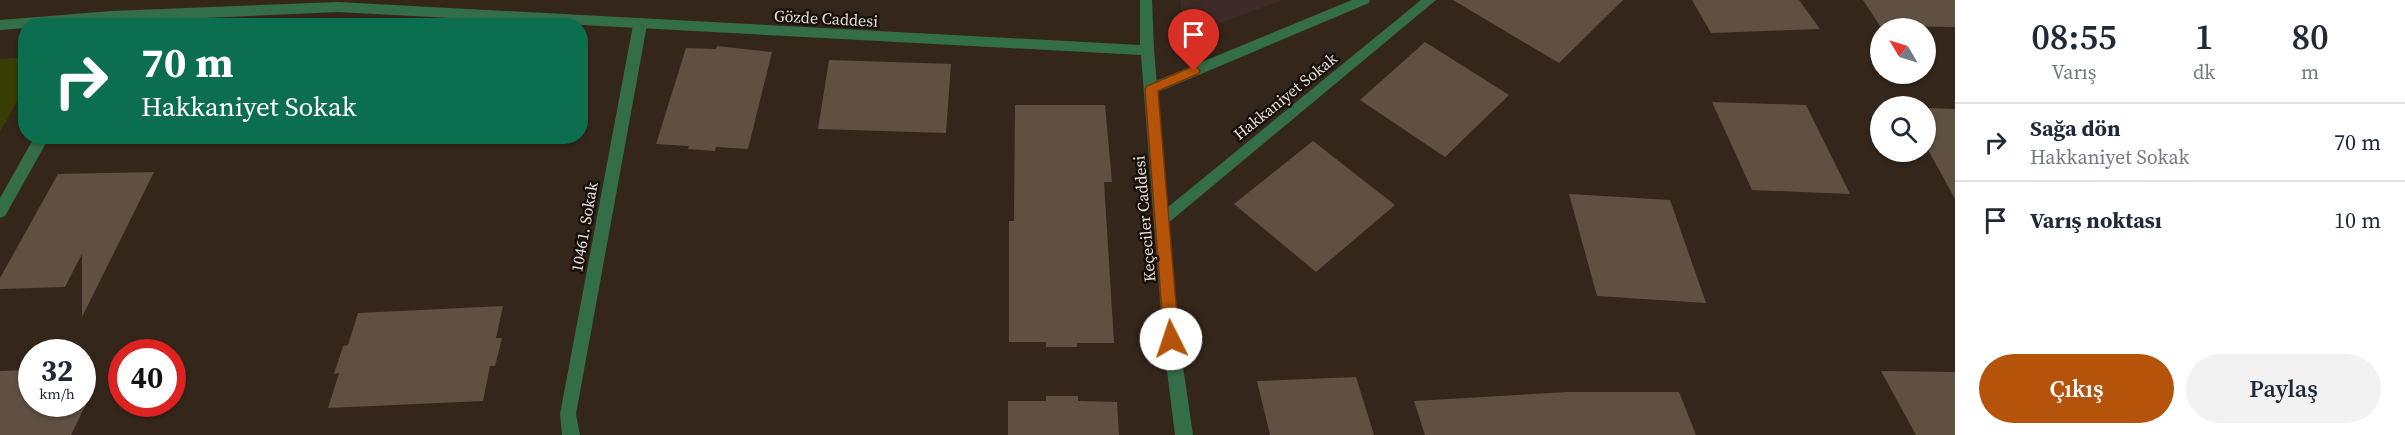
<!DOCTYPE html>
<html lang="tr">
<head>
<meta charset="utf-8">
<style>
  body { margin:0; font-family:"Source Serif 4",serif; background:#f2f2f3; color:#1f2937; height:100vh; display:flex; flex-direction:column; font-size:22px; white-space:nowrap }
  * { box-sizing:border-box; margin:0 }
  p { font-size:20px; color:#747a83 }
  .icon { flex:none; width:33px; height:33px; fill:none; stroke:currentColor; stroke-width:2; stroke-linecap:round; stroke-linejoin:round }
  .map { position:relative; flex:1; overflow:hidden }
  .side { display:flex; flex-direction:column; background:#fff; width:450px }
  .side>* { flex:none }
  .hud { position:absolute; left:18px; top:18px; width:570px; height:126px; border-radius:24px; box-shadow:0 2px 4px #0004; background:#0b6e4f; color:#fff; overflow:hidden }
  .needle { width:39px; rotate:308deg }
  .tools { position:absolute; left:1870px; top:18px; display:grid; gap:12px }
  .tools a { display:grid; place-items:center; width:66px; height:66px; border-radius:50%; background:#fff; box-shadow:0 2px 4px #0004; font-size:30px }
  .speed { position:absolute; left:18px; top:339px; display:flex; gap:12px; font-size:30px; font-weight:700; text-align:center }
  .speed>* { display:grid; place-content:center; width:78px; height:78px; border-radius:50%; background:#fff; box-shadow:0 2px 4px #0004; line-height:1 }
  .speed small { font-size:15px; font-weight:400 }
  .speed .limit { border:9px solid #d22; background:#fff; color:#111 }
  .pin { position:absolute; display:grid; place-items:center; width:51px; height:51px; color:#fff; margin:-62px -26px; border-radius:50% 50% 50% 0; rotate:-45deg; box-shadow:0 0 6px #0007 }
  .pin .icon { rotate:45deg }
  .me { position:absolute; width:66px; margin:-33px; rotate:356deg; stroke-linejoin:round; filter:drop-shadow(0 0 4px #0008) }
  .turn { display:flex; align-items:center; gap:21px; height:126px; padding:0 24px; font-size:27px }
  .turn .icon { width:78px; height:78px; stroke-width:2.5 }
  .turn b { display:block; font-size:42px; line-height:51px }
  .eta { display:flex; justify-content:space-evenly; align-items:center; height:102px; text-align:center }
  .eta b { font-size:36px; font-weight:600; line-height:42px }
  .primary-button { display:flex; gap:12px; margin-top:auto; padding:12px 24px }
  .primary-button a { flex:1; height:69px; border-radius:36px; background:#b45309; color:#fff; font-size:24px; font-weight:600; line-height:69px; text-align:center }
  .primary-button a+a { background:#f2f2f3; color:#1f2937 }
  ul { padding:0; list-style:none }
  li { display:flex; align-items:center; gap:18px; height:78px; padding:0 24px; border-top:2px solid #e0e1e3 }
  li div { flex:1 }
  li b { display:block; font-size:22px }
  li em { font-style:normal }
  main { display:flex; flex:1; min-height:0 }
  .map>svg:first-child { display:block }
  .education { fill:#3e2b27 }
  .green { fill:#383d04 }
  .building { fill:#5f5042 }
  .lines { fill:none; stroke-linecap:round; stroke-linejoin:round }
  .minor { fill:#346e48; fill-rule:evenodd }
  .tertiary { fill:#346e48; fill-rule:evenodd }
  .route { fill:#b45309; stroke:#753606; stroke-width:1.5 }
  .labels { text-anchor:middle; stroke-width:5; stroke-linejoin:round; paint-order:stroke }
  .street-label { font-size:16px; fill:#e9dfd8; stroke:#17100b }
</style>
</head>
<body>
<main>
<div class="map">
<svg width="1955" height="435" viewBox="0 0 1955 435">
  <rect width="100%" height="100%" fill="#34261a"/>
  <path class="education" d="M1181 0H1282L1208 28 1181 11Z"/>
  <path class="green" d="M25 57V87L0 132V59Z"/>
  <g class="building">
    <path d="M1453 0H1623L1559 63Z"/>
    <path d="M1692 0H1799L1820 29 1711 33Z"/>
    <path d="M1863 0H1955V27L1880 26Z"/>
    <path d="M1425 42 1509 95 1445 157 1360 100Z"/>
    <path d="M717 46 772 52 748 149 716 147 715 151 688 149 689 146 656 144 686 48 716 49Z"/>
    <path d="M829 60 951 64 946 133 818 129Z"/>
    <path d="M1712 102 1806 105 1850 194 1752 190Z"/>
    <path d="M1015 105H1105L1112 182H1104L1114 343H1077V347H1046V342H1009V221H1014Z"/>
    <path d="M1926 108 1955 109V199L1926 146Z"/>
    <path d="M1313 141 1395 205 1316 272 1234 204Z"/>
    <path d="M154 172 82 317V254L65 287 0 289V278L58 174Z"/>
    <path d="M1569 194 1670 200 1706 303 1597 296Z"/>
    <path d="M503 306 496 338H502L495 366H490L483 401 328 408 339 373 334 374 343 346 348 345 358 313Z"/>
    <path d="M32 370V404H86L71 435H0V371Z"/>
    <path d="M1881 371 1955 372V435H1916Z"/>
    <path d="M1356 377 1374 435H1270L1257 381Z"/>
    <path d="M1567 392H1679L1696 435H1425L1414 401Z"/>
    <path d="M1046 396H1078V401L1117 402 1119 435H1008V401H1046Z"/>
  </g>
  <g class="lines">
    <g class="minor">
      <path d="M1352 0H1370L1369 3 1156 93 1151 94 1144 89 1146 85Z"/>
      <path d="M1421 0H1436L1167 224 1162 226 1157 224 1154 220 1157 216Z"/>
      <path d="M640 20 647 25 576 414 580 435H562L560 414 633 25Z"/>
      <path d="M35 136H50L5 216 0 218V198Z"/>
    </g>
    <path class="tertiary" d="M1140 0H1152L1154 50 1179 339 1193 435H1175L1163 339 1141 55 338 12 26 26V28L0 30V20L111 11 338 2 1140 45Z"/>
  </g>
  <path class="route" d="M1194 66 1198 68 1200 71 1198 74 1158 91 1179 339 1177 344 1171 346 1166 344 1164 339 1145 89 1147 86Z"/>
  <g class="labels">
    <g class="street-label">
      <text transform="translate(826 18) rotate(3)" y="6">Gözde Caddesi</text>
      <text transform="translate(1285 96) rotate(-39)" y="6">Hakkaniyet Sokak</text>
      <text transform="translate(1144 219) rotate(-95)" y="6">Keçeciler Caddesi</text>
      <text transform="translate(584 227) rotate(-80)" y="6">10461. Sokak</text>
    </g>
  </g>
</svg>
<div class="tools">
<a><svg class="needle" viewBox="-14 -14 28 28"><path d="M0-13l5 13h-10z" fill="#e53935"/><path d="M0 13l5-13h-10z" fill="#747a83"/></svg></a>
<a><svg class="icon" aria-label="search" viewBox="0 0 24 24"><circle cx="10" cy="10" r="6"/><path d="M15 15l6 6"/></svg></a>
</div>
<div class="speed"><div>32<small>km/h</small></div><div class="limit">40</div></div>
<div class="pin" style="left:1194px;top:71px;background:#d93025"><svg class="icon" aria-label="arrive" viewBox="0 0 24 24"><path d="M6 21V4h12l-3 4 3 4H6"/></svg></div>
<svg class="me" style="left:1171px;top:339px" viewBox="-20 -20 40 40"><circle r="19" fill="#fff"/><path d="M0-13L10 11 0 6-10 11z" fill="#b45309"/></svg>
<div class="hud">
<div class="turn"><svg class="icon" aria-label="right" viewBox="0 0 24 24"><path d="M7 20v-9h11M14 6l5 5-5 5"/></svg><div><b>70 m</b>Hakkaniyet Sokak</div></div>
</div>
</div>
<section class="side">
<div class="eta">
<div><b>08:55</b><p>Varış</p></div>
<div><b>1</b><p>dk</p></div>
<div><b>80</b><p>m</p></div>
</div>
<ul>
<li><svg class="icon" aria-label="right" viewBox="0 0 24 24"><path d="M7 20v-9h11M14 6l5 5-5 5"/></svg><div><b>Sağa dön</b><p>Hakkaniyet Sokak</p></div><em>70 m</em></li>
<li><svg class="icon" aria-label="arrive" viewBox="0 0 24 24"><path d="M6 21V4h12l-3 4 3 4H6"/></svg><div><b>Varış noktası</b></div><em>10 m</em></li>
</ul>
<div class="primary-button"><a>Çıkış</a><a>Paylaş</a></div>
</section>
</main>
</body>
</html>
